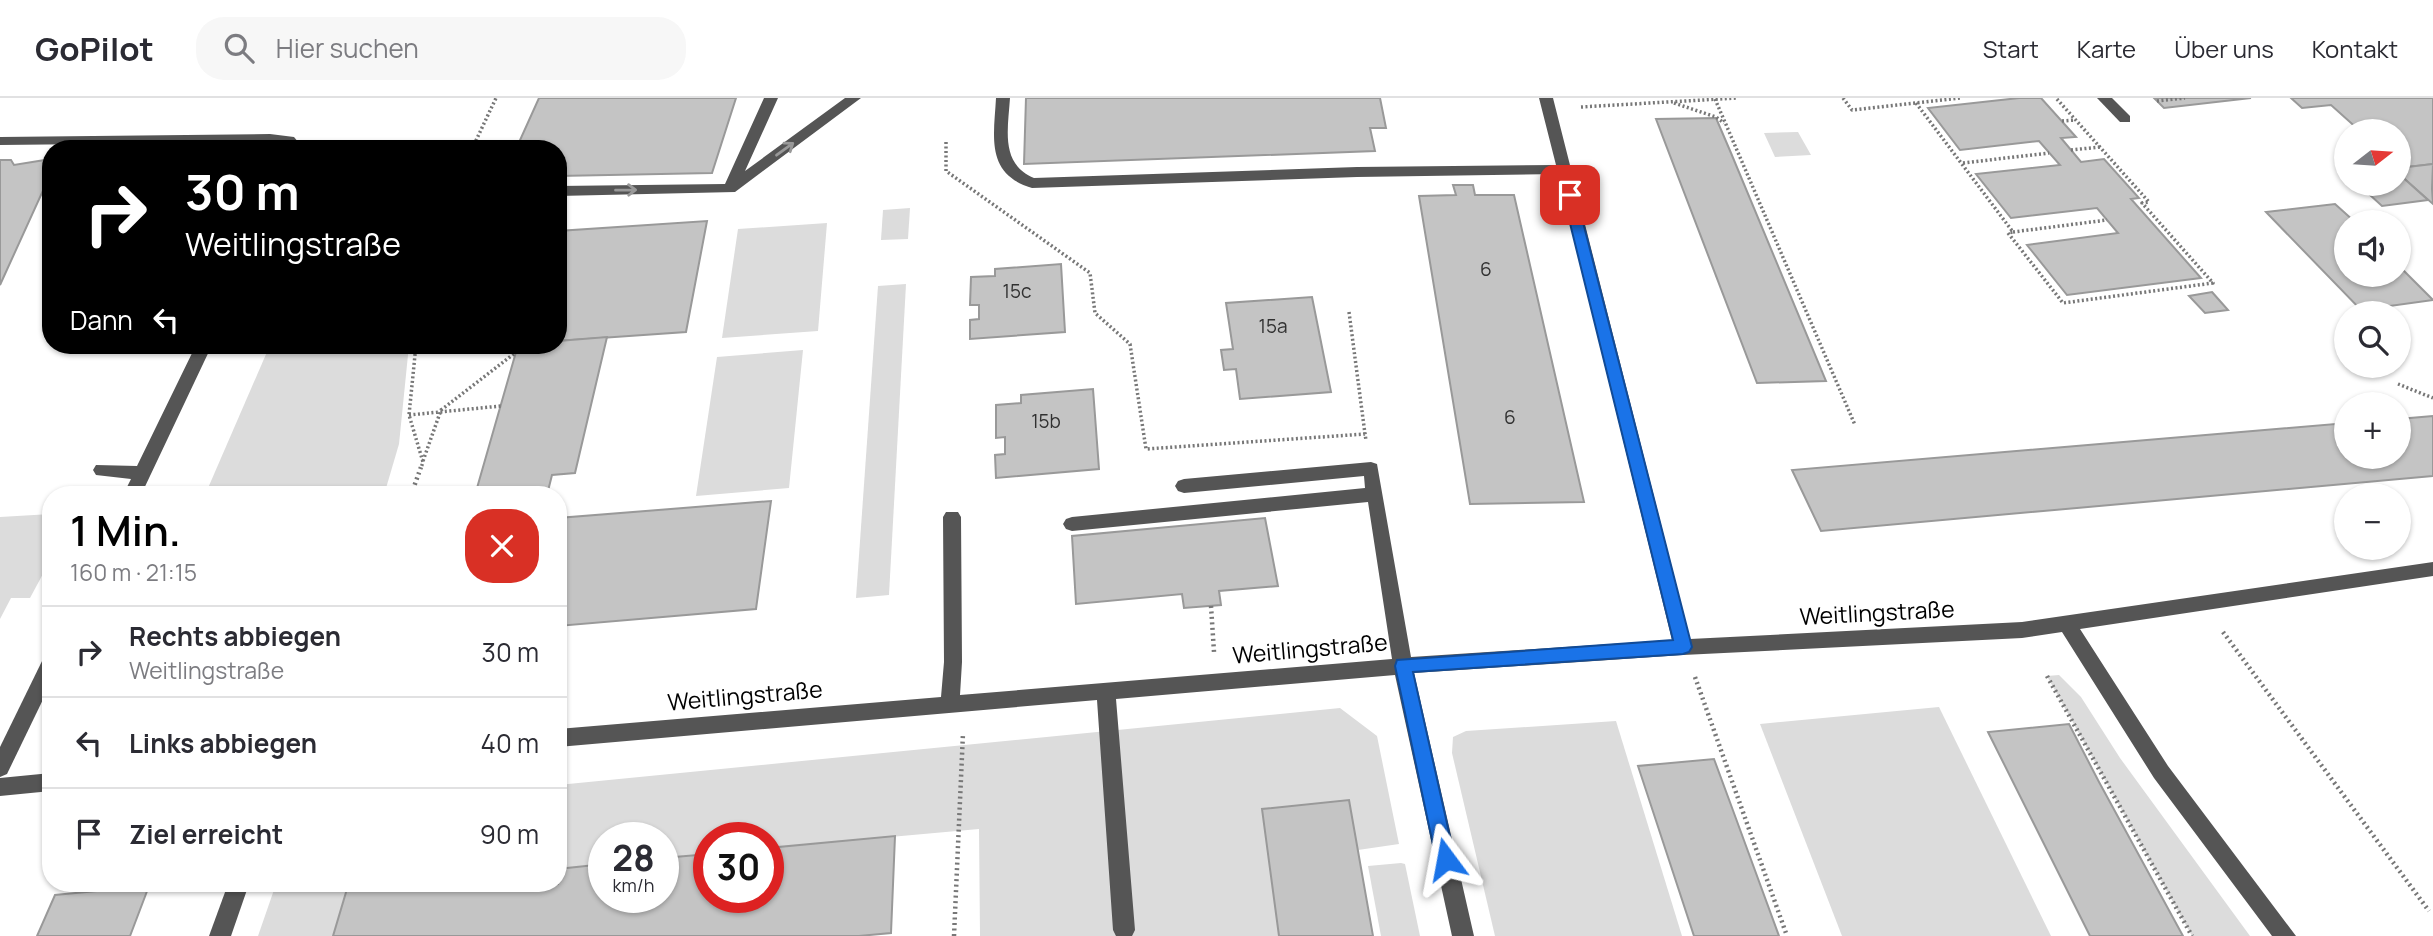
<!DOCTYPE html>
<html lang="de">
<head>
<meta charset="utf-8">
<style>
  body { margin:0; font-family:Manrope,sans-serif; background:#f7f7f7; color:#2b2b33; height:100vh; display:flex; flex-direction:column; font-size:26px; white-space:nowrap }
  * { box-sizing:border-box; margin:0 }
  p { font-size:23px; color:#7c7c81 }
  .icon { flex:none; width:38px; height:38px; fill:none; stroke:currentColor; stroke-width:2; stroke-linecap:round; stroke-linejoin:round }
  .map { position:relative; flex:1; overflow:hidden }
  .details { position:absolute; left:42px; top:388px; width:525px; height:406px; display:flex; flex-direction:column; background:#fff; border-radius:28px; box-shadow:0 2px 5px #0004 }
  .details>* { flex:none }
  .banner { position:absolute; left:42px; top:42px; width:525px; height:214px; border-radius:28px; box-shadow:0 2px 5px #0004; background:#000; color:#fff; overflow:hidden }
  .needle { width:46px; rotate:73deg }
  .controls { position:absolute; left:2334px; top:21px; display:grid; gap:14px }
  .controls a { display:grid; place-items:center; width:77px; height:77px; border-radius:50%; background:#fff; box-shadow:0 2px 5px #0004; font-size:35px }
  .speed { position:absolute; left:588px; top:724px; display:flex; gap:14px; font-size:35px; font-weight:700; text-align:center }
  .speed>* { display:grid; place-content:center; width:91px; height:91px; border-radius:50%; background:#fff; box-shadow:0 2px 5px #0004; line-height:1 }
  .speed small { font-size:18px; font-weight:400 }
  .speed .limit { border:10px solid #d22; background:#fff; color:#111 }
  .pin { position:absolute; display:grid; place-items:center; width:60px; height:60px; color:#fff; margin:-30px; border-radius:14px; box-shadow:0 4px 10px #0006 }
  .me { position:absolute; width:77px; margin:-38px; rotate:347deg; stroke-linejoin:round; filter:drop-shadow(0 0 5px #0008) }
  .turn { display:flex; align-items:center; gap:24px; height:147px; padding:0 28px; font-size:32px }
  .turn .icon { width:91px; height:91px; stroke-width:2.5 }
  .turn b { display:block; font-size:49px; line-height:60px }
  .then { display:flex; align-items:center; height:66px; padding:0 28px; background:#0003; gap:14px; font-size:26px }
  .round { display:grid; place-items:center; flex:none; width:74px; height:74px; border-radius:28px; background:#f7f7f7 }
  .summary { display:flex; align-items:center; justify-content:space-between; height:119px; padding:0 28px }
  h1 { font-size:42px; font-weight:600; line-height:52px; color:#000 }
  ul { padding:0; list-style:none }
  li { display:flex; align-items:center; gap:21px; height:91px; padding:0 28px; border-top:2px solid #e1e1e2 }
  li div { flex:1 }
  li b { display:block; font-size:26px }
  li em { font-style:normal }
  header { display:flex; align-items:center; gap:42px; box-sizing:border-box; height:98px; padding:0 35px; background:#fff; border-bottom:2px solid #e1e1e2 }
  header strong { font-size:33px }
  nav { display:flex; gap:38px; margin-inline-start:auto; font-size:24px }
  .search { width:490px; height:63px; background:#f7f7f7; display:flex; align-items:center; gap:18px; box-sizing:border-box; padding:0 24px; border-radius:28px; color:#7c7c81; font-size:26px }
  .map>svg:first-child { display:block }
  .green { fill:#dcdcdc }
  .building { fill:#c4c4c4; stroke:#999; stroke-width:2 }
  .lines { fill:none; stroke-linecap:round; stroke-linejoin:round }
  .path-far1 { stroke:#777; stroke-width:3.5; stroke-dasharray:2 2.5; stroke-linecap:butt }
  .path { stroke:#777; stroke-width:4.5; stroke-dasharray:2 3.5; stroke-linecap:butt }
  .minor { fill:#555; fill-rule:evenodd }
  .oneway { stroke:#999 }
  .route { fill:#1a73e8; stroke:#114b97; stroke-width:2 }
  .labels { text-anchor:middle; stroke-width:5; stroke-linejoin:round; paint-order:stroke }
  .number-label { font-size:19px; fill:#313131 }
  .street-label { font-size:23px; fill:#000; stroke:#fff }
</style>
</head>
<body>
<header>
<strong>GoPilot</strong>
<div class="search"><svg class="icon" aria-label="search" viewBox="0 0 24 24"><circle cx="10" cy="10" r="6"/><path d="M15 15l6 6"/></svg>Hier suchen</div>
<nav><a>Start</a><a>Karte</a><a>Über uns</a><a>Kontakt</a></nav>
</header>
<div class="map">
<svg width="2433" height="838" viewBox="0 0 2433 838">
  <rect width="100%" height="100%" fill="#fff"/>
  <g class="green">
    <path d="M1798 34 1811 57 1775 59 1764 35Z"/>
    <path d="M910 110 908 141 881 142 883 112Z"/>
    <path d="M827 125 818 233 722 240 738 131Z"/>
    <path d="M906 186 889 497 856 500 878 188Z"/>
    <path d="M270 247H409L399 346 384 397H205Z"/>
    <path d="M803 252 789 390 696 398 717 259Z"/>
    <path d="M51 416V461L30 500H11L0 521V419Z"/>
    <path d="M2059 577 2081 599 2120 660 2250 838H2192L2047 578Z"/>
    <path d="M1939 609 2051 838H1842L1760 626Z"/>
    <path d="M1340 610 1377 638 1399 746 1358 752 1349 702 1262 711 1279 838H980L979 731 768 750V740H709V756L663 760V740H604V766L558 771V687Z"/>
    <path d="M1616 623 1682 838H1495L1452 655 1453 639 1466 633Z"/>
    <path d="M1401 765 1405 766 1420 838H1381L1368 768Z"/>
    <path d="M276 786H405L347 792 333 838H258Z"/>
  </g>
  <g class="building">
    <path d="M539 0H736L712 75 558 78V51H516Z"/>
    <path d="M1026 0H1380L1386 30H1370L1375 53 1024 66Z"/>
    <path d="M2019 0H2041L2076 39 2061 40 2081 64 2104 61 2139 100 2131 101 2201 180 2067 197 2027 147 2118 135 2097 110 2011 120 1976 76 2060 67 2039 43 1960 52 1928 10Z"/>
    <path d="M2154 0H2251L2164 10Z"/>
    <path d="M2291 0H2433V66L2400 70 2399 33H2360L2331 7 2302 10Z"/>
    <path d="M1716 20 1731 55 1826 283 1757 285 1656 21Z"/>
    <path d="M51 61V75L0 187V62H11L14 67Z"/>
    <path d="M2433 66 2432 91 2433 106 2399 76V70Z"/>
    <path d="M2399 76 2428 102 2382 108 2358 86H2399Z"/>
    <path d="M1453 87H1473L1475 97H1514L1584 404 1470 406 1419 98 1456 97Z"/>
    <path d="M2335 106 2355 124H2347V177H2399V168L2433 202 2361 212 2266 114Z"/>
    <path d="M707 123 686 234 558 243V133Z"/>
    <path d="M1061 166 1065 234 970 241V222L979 221V207H970L971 179 995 178V171Z"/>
    <path d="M2212 194 2228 212 2205 215 2189 198Z"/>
    <path d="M1312 199 1331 294 1240 301 1236 271 1224 272 1221 252 1233 251 1226 205Z"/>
    <path d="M607 239 575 375 552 377 547 397H475L518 247H558V243Z"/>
    <path d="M1093 291 1099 371 996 380 995 357 1005 356V339L996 340V307L1021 305V297Z"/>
    <path d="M2433 318V378L1821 433 1792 372 2347 325V359H2399V321Z"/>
    <path d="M771 403 756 511 558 528V420Z"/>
    <path d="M1265 420 1278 488 1219 493 1221 507 1184 510 1182 496 1076 506 1072 438Z"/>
    <path d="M2069 626 2099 684 2183 838H2090L1988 634Z"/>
    <path d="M1714 661 1731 707 1779 838H1694L1638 668Z"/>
    <path d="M1349 702 1373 838H1279L1262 711Z"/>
    <path d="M895 738 891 835 859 838H333L347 791 405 786H558V771L604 766V800H663V760L709 756V800H768V750Z"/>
    <path d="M149 788 130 838H37L55 797Z"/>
  </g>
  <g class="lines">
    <g class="path-far1">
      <path d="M1843 0 1852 12 1960 0"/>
      <path d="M1715 1 1855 327"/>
      <path d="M2157 3 2185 0"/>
      <path d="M1674 5 1716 19 1724 25"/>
      <path d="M1916 5 2013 134 2008 135 2063 205 2213 185 2142 105 2149 104 2056 0"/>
      <path d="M1581 9 1737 0"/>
      <path d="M2062 23 2075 22"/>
      <path d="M946 44V73L1090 175 1095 215 1130 246 1146 351 1365 336 1366 342"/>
      <path d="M472 51 496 0"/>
      <path d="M2071 52 2100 49"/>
      <path d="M1963 65 2049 55"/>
      <path d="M2013 134 2107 122"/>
      <path d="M1349 214 1365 336"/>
      <path d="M416 247 409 317 423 364 421 370"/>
      <path d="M2398 286 2433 300"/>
      <path d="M409 317 501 308"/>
      <path d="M423 363 441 312 515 255"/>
    </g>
    <g class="path">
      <path d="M411 397 421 369"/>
      <path d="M1211 508 1214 554"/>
      <path d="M2223 534 2429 813"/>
      <path d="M2047 578 2192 838"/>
      <path d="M1695 579 1787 838"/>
      <path d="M954 838 963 635"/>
    </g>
    <g class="minor">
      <path d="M764 0H778L745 73 845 0H861L735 94 558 98V88L725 86Z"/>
      <path d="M996 0H1010C1008 31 1000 66 1034 80L1357 69 1556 67 1539 0H1553L1690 541 2022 524 2433 464V478L2080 531 2168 668 2296 838H2272L2154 680 2062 534 2022 540 1683 557 1414 575 1474 838H1452L1395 577 1116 601 1135 832 1132 838H1116L1113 832 1097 602 558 649V631L941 599 944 564 943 419 946 414H958L961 419 962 564 960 597 1392 561 1368 404 1072 433 1066 431 1063 426 1066 421 1072 419 1365 390 1364 378 1184 395 1178 393 1175 388 1178 383 1184 381 1371 364 1377 366 1411 559 1672 542 1558 76 1357 79 1032 90C985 76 994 38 996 0Z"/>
      <path d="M2097 0H2112L2130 18V24H2120Z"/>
      <path d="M270 36 294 39 304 51H289L285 46 270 44 0 47V39Z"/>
      <path d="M196 247H212L141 397H123L131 381 96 377 93 372 96 367 137 368Z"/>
      <path d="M51 557V585L7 676 0 679V649L44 559Z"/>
      <path d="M51 675V693L0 698V680Z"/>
      <path d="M228 786H249L231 838H209Z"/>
    </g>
  </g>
  <defs><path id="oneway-shaft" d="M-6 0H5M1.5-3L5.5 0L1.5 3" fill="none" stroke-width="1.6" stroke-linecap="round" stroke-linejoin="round" transform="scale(1.75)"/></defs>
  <g class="oneway">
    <use href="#oneway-shaft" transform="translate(785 51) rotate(-36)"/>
    <use href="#oneway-shaft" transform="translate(626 92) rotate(-1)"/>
  </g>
  <path class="route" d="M1570 93 1576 97 1692 549 1689 554 1683 556 1413 574 1455 761 1453 767 1446 770 1439 767 1436 761 1395 568 1397 562 1673 542 1563 97Z"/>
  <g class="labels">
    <g class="number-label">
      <text x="1486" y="178">6</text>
      <text x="1017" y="200">15c</text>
      <text x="1273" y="235">15a</text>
      <text x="1510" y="326">6</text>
      <text x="1046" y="330">15b</text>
    </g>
    <g class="street-label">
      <text transform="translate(1877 515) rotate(-3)" y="8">Weitlingstraße</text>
      <text transform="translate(1310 551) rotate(-5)" y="8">Weitlingstraße</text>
      <text transform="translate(745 598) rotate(-5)" y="8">Weitlingstraße</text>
    </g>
  </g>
</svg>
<div class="controls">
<a><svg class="needle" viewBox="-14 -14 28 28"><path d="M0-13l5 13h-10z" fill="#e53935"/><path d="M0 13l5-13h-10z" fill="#7c7c81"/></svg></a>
<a><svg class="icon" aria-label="sound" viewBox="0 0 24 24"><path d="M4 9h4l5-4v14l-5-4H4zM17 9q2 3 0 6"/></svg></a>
<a><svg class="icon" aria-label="search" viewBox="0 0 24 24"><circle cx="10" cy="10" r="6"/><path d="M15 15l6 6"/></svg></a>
<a>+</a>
<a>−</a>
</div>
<div class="speed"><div>28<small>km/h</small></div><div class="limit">30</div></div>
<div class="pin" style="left:1570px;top:97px;background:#d93025"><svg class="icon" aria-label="arrive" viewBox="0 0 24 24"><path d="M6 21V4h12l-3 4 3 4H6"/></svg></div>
<svg class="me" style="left:1446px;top:761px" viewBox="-20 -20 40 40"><path d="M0-17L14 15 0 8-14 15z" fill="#1a73e8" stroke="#fff" stroke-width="4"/></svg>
<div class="banner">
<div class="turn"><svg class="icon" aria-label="right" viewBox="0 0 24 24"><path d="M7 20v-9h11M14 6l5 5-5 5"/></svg><div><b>30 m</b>Weitlingstraße</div></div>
<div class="then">Dann<svg class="icon" aria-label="left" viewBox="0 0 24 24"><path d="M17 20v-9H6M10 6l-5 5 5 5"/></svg></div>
</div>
<section class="details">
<div class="summary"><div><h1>1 Min.</h1><p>160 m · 21:15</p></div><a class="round" style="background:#d93025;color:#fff"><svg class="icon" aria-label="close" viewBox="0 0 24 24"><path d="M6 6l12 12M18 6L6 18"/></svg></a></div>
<ul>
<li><svg class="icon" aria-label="right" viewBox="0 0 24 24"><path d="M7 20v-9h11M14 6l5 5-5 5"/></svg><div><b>Rechts abbiegen</b><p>Weitlingstraße</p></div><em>30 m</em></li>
<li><svg class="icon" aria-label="left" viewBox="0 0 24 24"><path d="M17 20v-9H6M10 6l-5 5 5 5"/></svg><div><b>Links abbiegen</b></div><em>40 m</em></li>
<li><svg class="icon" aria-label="arrive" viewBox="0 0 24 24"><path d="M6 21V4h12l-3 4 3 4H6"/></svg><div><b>Ziel erreicht</b></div><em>90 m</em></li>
</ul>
</section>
</div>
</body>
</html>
